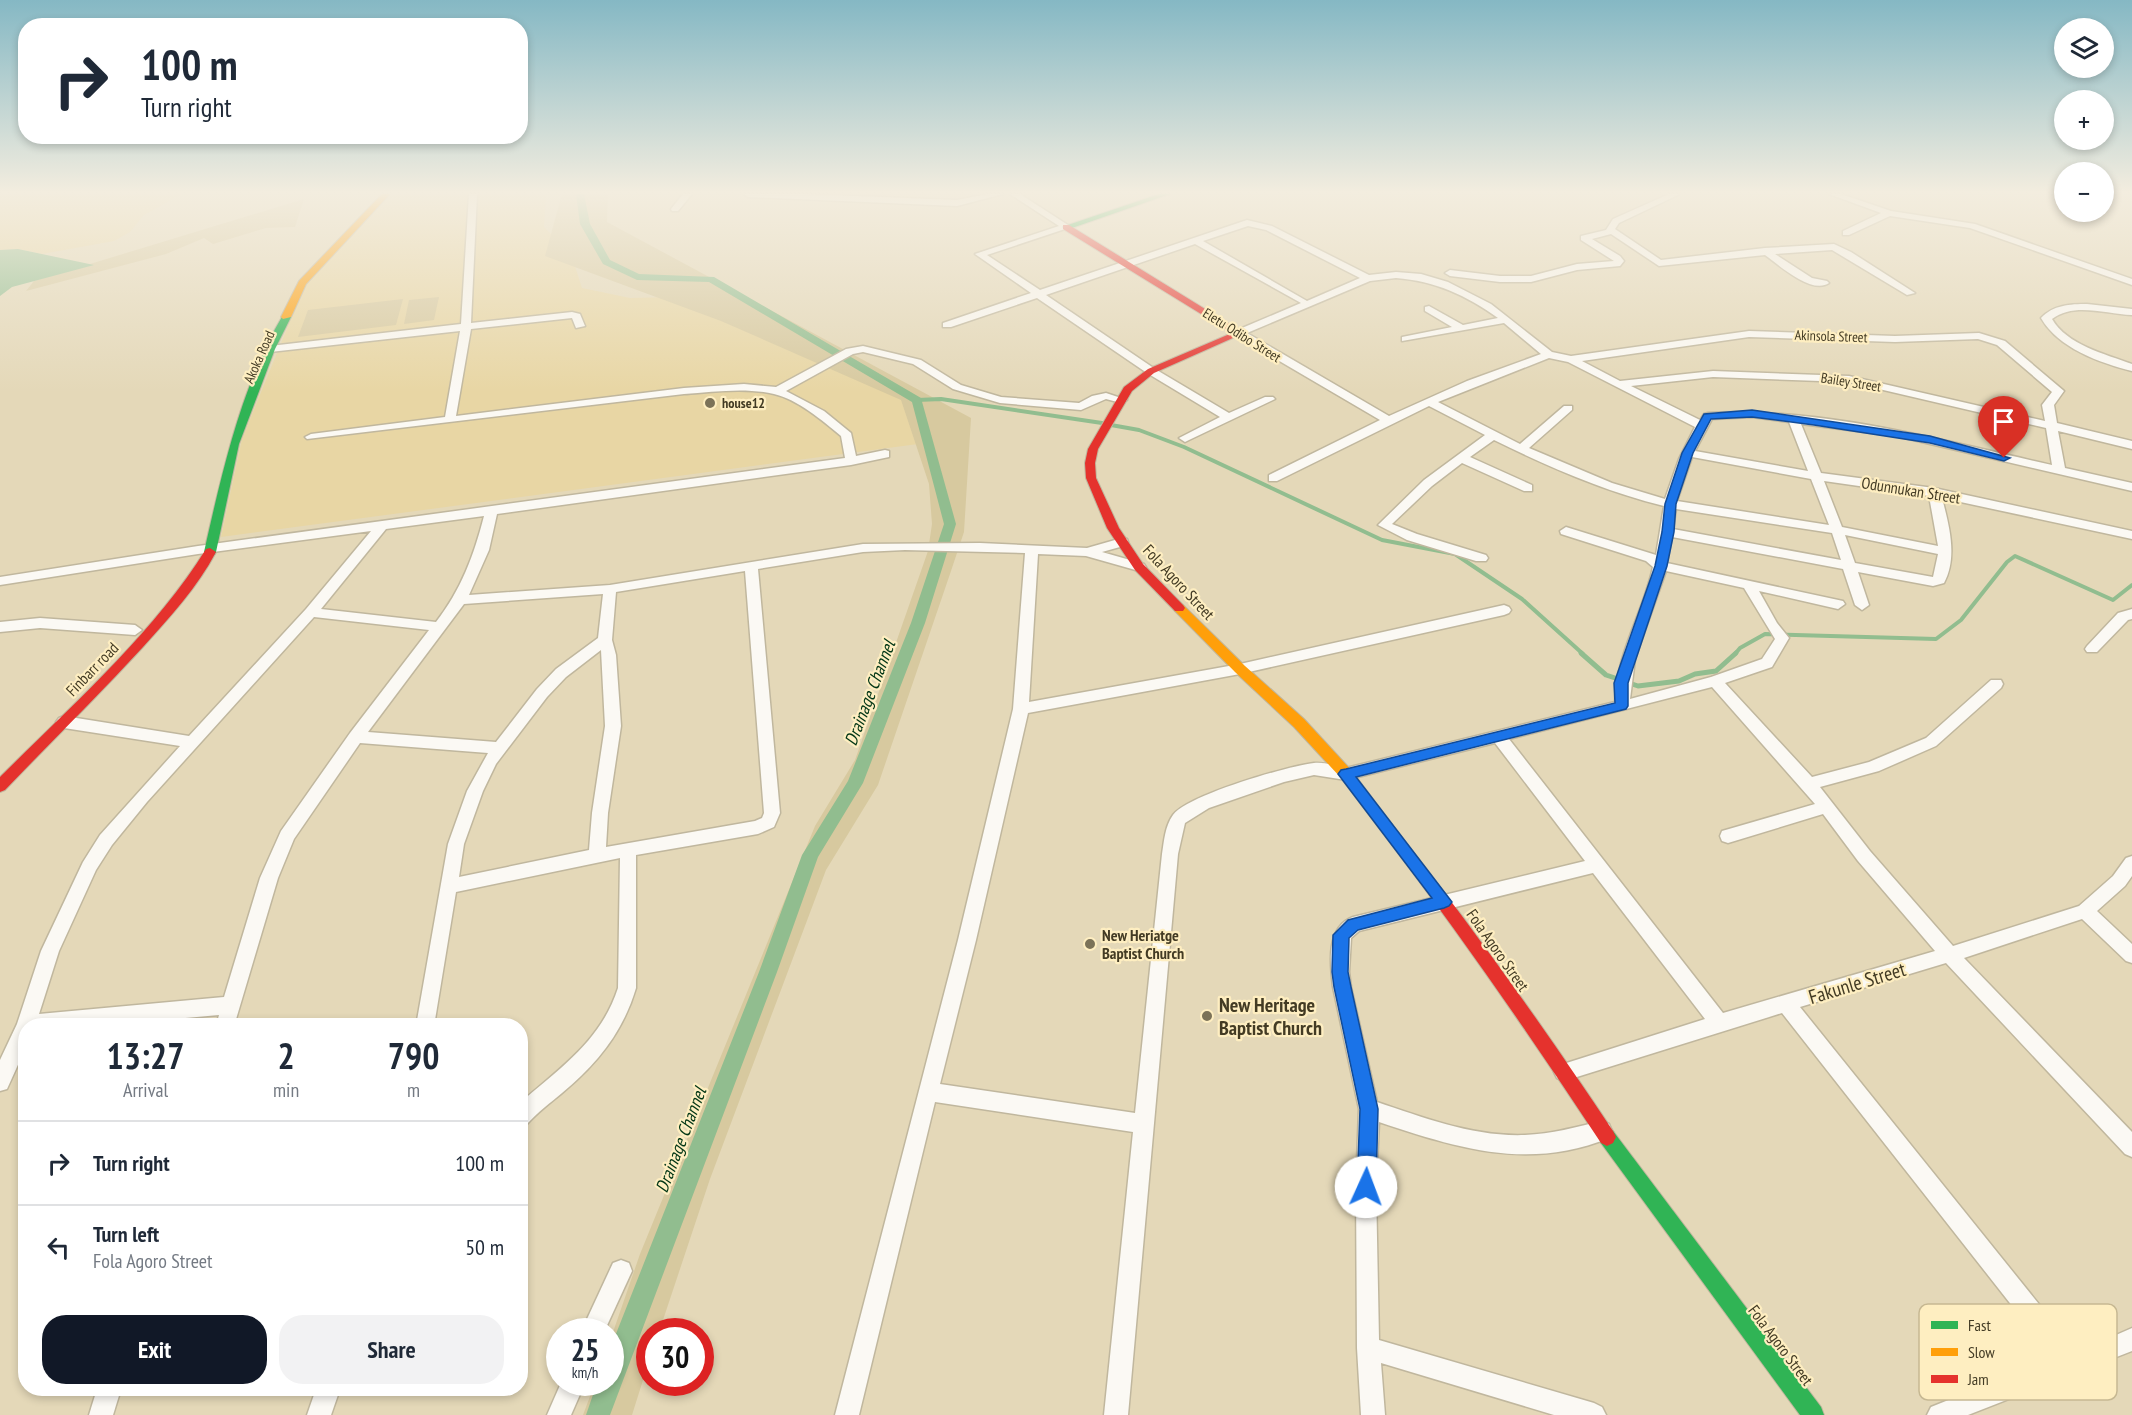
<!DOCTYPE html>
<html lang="en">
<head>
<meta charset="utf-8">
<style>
  body { margin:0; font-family:"PT Sans Narrow",sans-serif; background:#f2f2f3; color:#1f2937; height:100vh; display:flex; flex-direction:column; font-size:22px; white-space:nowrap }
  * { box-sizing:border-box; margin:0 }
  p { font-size:20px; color:#747a83 }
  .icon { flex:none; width:33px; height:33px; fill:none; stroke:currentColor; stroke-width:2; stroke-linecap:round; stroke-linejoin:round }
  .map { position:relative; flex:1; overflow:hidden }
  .drawer { position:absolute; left:18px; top:1018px; width:510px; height:378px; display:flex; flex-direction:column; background:#fff; border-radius:24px; box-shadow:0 3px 9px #0003 }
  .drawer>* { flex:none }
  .hud { position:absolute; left:18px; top:18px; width:510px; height:126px; border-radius:24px; box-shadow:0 3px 9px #0003; background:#fff; color:#1f2937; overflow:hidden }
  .controls { position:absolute; left:2054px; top:18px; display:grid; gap:12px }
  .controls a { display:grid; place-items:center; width:60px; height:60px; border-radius:50%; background:#fff; box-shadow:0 3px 9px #0003; font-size:30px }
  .speed { position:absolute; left:546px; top:1318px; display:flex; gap:12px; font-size:30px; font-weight:700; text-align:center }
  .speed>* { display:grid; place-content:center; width:78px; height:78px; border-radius:50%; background:#fff; box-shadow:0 3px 9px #0003; line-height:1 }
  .speed small { font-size:15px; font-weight:400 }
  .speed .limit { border:9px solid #d22; background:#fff; color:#111 }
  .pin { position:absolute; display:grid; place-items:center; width:51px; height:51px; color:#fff; margin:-62px -26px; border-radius:50% 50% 50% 0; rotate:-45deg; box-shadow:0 0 6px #0007 }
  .pin .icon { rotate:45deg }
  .me { position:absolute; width:66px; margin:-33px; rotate:2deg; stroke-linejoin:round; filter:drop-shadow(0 0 4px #0008) }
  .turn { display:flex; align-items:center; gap:21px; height:126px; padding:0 24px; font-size:27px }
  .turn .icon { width:78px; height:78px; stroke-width:2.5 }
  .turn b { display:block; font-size:42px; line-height:51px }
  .eta { display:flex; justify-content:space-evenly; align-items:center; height:102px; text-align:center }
  .eta b { font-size:36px; font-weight:800; line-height:42px }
  .button { display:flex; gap:12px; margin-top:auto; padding:12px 24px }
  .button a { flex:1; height:69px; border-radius:24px; background:#111827; color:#fff; font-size:24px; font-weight:800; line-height:69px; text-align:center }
  .button a+a { background:#f2f2f3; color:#1f2937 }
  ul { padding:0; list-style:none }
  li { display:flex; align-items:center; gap:18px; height:84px; padding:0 24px; border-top:2px solid #e0e1e3 }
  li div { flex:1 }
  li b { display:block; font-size:22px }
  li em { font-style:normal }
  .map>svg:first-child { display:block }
  .built { fill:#e8d6a4 }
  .green { fill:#d7c99f }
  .water { fill:#91bd8f }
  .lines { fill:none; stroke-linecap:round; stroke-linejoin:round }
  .stream-far1 { stroke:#91bd8f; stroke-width:4 }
  .stream { stroke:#91bd8f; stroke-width:5 }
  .canal { fill:#91bd8f; fill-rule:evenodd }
  .street-casing { stroke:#c0b79e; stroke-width:3 }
  .fast-casing { stroke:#c0b79e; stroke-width:2 }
  .slow-casing { stroke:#c0b79e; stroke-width:2 }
  .jam-casing { stroke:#c0b79e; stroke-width:2 }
  .street { fill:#fbf9f4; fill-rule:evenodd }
  .fast { fill:#30b455; fill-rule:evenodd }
  .slow { fill:#ff9f0a; fill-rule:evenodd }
  .jam { fill:#e5322d; fill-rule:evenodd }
  .route { fill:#1a73e8; stroke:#114b97; stroke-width:1.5 }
  .poi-dot { fill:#7b7258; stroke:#feeec1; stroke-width:2 }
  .labels { text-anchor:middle; stroke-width:4.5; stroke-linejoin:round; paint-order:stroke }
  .far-street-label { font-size:14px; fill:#433b24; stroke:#feeec1 }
  .far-poi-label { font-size:14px; font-weight:bold; fill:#433b24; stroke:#feeec1; text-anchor:start }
  .street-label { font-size:16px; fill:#433b24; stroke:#feeec1 }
  .poi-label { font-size:16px; font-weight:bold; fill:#433b24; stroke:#feeec1; text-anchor:start }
  .water-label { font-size:18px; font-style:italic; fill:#003514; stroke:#feeec1 }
  .near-street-label { font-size:20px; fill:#433b24; stroke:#feeec1 }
  .near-poi-label { font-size:20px; font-weight:bold; fill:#433b24; stroke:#feeec1; text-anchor:start }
  .key { fill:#feeec1; stroke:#c6b892; stroke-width:1.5 }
  .key-label { font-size:16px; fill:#433b24 }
</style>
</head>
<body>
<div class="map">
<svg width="2132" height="1415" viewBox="0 0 2132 1415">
  <rect width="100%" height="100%" fill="#e4d8b8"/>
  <g class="built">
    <path d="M0 194H182L144 215 130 232 114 241 42 254 18 249 0 250Z"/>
    <path d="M388 194H546L544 227 571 254 582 288 630 298 676 297 910 401 918 444 221 537 242 439 308 277Z"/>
  </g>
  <g class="green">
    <path d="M562 194H608L607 222 971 418 964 532 951 571 878 785 826 870 710 1179 659 1332H650L649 1361 632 1415H583L595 1383H610L611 1338 640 1254 815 826 855 760 928 551 932 524 929 484 901 400 721 321 545 256Z"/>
    <path d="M304 199 295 227 266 228 213 244 204 238 166 254 26 291 34 281Z"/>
    <path d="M439 297 434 320 404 324 409 300Z"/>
    <path d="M403 299 396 325 298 337 308 310Z"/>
  </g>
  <path class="water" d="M18 249 94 265 12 287 0 296V250Z"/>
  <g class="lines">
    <g class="stream-far1">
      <path d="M917 400 941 399 1102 423"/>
      <path d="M1111 425 1139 430 1184 447 1382 540 1455 554 1522 599 1583 654"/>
      <path d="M1735 654 1740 648 1765 634 1936 639 1961 620 2007 562 2015 556 2113 600 2132 585"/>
    </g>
    <g class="stream">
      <path d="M1581 653 1606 675 1621 680"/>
      <path d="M1629 683 1638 686 1679 681 1695 674 1716 671 1736 653"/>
    </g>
    <path class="canal" d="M576 194H584L590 224 610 260 639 274 714 277 921 398 956 524 925 623 863 783 818 857 777 972 610 1415H586L597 1383H610V1349L759 972 802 855 848 781 911 623 944 524 912 402 709 282 637 280 603 264 580 224Z"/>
    <defs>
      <g id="street">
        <path d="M469 194H477L471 323 572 312 580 314 585 326 576 328 572 318 471 329 456 416 684 388 744 384 776 387 846 349 863 346 921 360 961 385 1001 397 1079 403 1092 396 1106 393 1127 400 1121 403 1106 399 1081 410 1000 403 953 389 913 364 863 352 853 354 786 391 824 411 851 433 856 456 885 450 889 451V457L851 465 497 514 489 550 469 595 610 585 863 544 980 543 1087 548 1122 538 1127 539 1128 542 1127 545 1102 552 1144 564 1146 567 1144 570 1139 571 1086 556 1038 554 1029 702 1240 664 1504 605 1509 607 1511 610 1509 613 1504 615 1240 674 1028 713 976 940 940 1084 1135 1113 1162 854C1164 841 1165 826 1173 815 1188 795 1288 766 1314 763 1325 762 1336 766 1346 768L1615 702C1616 654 1643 613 1653 567L1646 561 1561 534 1560 531 1566 527 1656 555 1664 506C1604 491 1549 467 1494 440L1470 457 1532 485V491H1524L1462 463 1432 486 1392 524 1417 534 1486 555 1488 558 1486 561H1476L1407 540 1378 525 1424 480 1485 435 1429 406 1277 481H1269V475L1380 420 1235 335V331L1301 303 1195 244 1046 295 1155 369 1229 413 1265 397H1273L1275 399 1189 440 1185 442 1179 438 1220 417 1147 373 1037 298 951 327H943V323L1031 293 975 254 1059 226 1010 194H1020L1071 227 987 255 1040 290 1247 220 1272 226 1369 275 1396 272 1421 274 1448 282 1491 304 1552 352 1571 356 1749 331 1895 336 1979 333 2005 341 2064 391 2054 405 2057 423 2132 441V449L2058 431 2065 468 2132 483V491L1896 436 1801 424 1821 473 1934 488 2132 531V539L1942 498C1949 525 1958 557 1944 583L1933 586 1858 572 1869 605 1862 610 1855 605 1843 569 1672 537 1667 563 1843 601 1845 604 1838 609 1759 591 1777 623 1789 638 1772 667 1725 683 1812 777 1869 762 1926 738 1991 680H2001L2003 684 2001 688 1936 746 1879 771 1820 787 1870 851 1953 946 2079 906 2113 876 2126 858 2132 856V876L2125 886 2097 911 2132 944V963L2126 961 2082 919 1964 958 2132 1132V1157L2125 1154 1946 963 1800 1007 2075 1349 2100 1342 2132 1328V1351L1968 1415H1927L1931 1407 2053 1358 1782 1013 1564 1081 1557 1078 1554 1072 1557 1066 1705 1019 1593 873 1359 931 1351 938 1349 972 1351 987 1377 1102C1425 1118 1474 1137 1525 1135 1551 1134 1577 1127 1602 1121L1609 1124 1612 1131 1609 1138C1528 1171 1457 1148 1379 1122L1376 1187 1379 1340 1594 1403 1602 1407 1606 1415H1554L1381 1363 1385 1415H1361L1357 1348 1356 1187 1359 1109 1333 987C1330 963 1326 927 1353 917L1585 861 1495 743 1346 780 1314 775 1284 782 1209 808 1185 823 1178 854 1128 1415H1104L1133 1132 935 1102 859 1415H835L958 940 1013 709 1025 553 905 550 863 552 758 569 780 813 774 827 758 834 636 855V988C623 1032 597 1064 562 1093 550 1103 538 1112 527 1124L520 1126V1103C560 1068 601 1041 618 988L620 858 456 892 434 1026H416L448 844 467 791 488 753 360 743 294 839 278 878 234 1026H216L219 1015 96 1026H26V1047L7 1089 0 1091V1060L17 1024 41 951 83 862 100 835 180 746 64 728 59 726 56 722 59 718 64 716 189 736 306 609 371 531 198 554 0 585V577L198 546 845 458 841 436C823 421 797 399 774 394 745 387 713 392 684 394L307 439 305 437 311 434 445 417 460 331 270 352 265 349 270 346 461 324ZM1248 226 1266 230 1360 278 1307 301 1203 241ZM1396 278C1435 281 1466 295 1498 318L1463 325 1429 306 1425 307V311L1452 327 1402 337V341L1504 323 1541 354 1467 381 1389 416 1247 333 1370 281ZM1749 337 1895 342 1978 339 1997 345 2052 392 2042 405 2045 421 1849 376 1713 371 1620 381 1582 361ZM1549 358 1568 362 1695 427 1679 459 1665 499 1612 483 1529 448 1572 410V406H1564L1520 444 1438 402ZM1713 377 1849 382 2046 428 2052 465C1940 440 1823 407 1708 413L1704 414 1700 420 1631 386ZM1752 417 1789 422 1808 471 1695 451 1712 419ZM1692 457 1811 479 1829 525 1677 501ZM1824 481 1929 496 1938 546 1842 527ZM1676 509 1832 533 1841 560 1673 529ZM484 516C474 555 461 590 436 622L321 609 386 529ZM1845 535 1938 554 1933 577 1855 563ZM745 571 764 813 762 818 755 821 606 847 608 813 621 726 616 655 612 640 616 592ZM1666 571 1744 588 1775 639 1762 659 1711 677 1630 699 1635 659ZM603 594 598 638 556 669 537 689 496 742 368 732 464 604ZM314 617 429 630 350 733 281 831 260 878 224 997 39 1014 59 951 96 870 112 845 147 802ZM601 650 605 726 592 813 589 850 459 877 464 844 483 791 496 764 547 697 566 677ZM1712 687 1815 804 1722 831 1720 836 1722 841 1728 843 1823 814 1858 861 1935 951 1723 1013 1509 739Z"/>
        <path d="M683 194H692L678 211H672L671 209Z"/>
        <path d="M744 194H805L957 200 988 194H1003L957 206 748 197Z"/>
        <path d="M1669 194H1680L1619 223 1615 229 1661 260 1765 248 1834 244 1851 252 1915 293 1907 295 1832 250 1775 254 1812 278 1827 281 1829 283C1812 295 1779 265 1765 255L1659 266 1611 234 1592 239 1620 256 1624 261 1620 266 1577 270 1531 282H1500L1450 276 1445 273 1450 270 1500 276H1531L1577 264 1614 261 1581 240V236L1606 230 1613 219Z"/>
        <path d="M1829 194H1841L1891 211 1975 224 2132 279V285L1970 228 1890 216 1849 235H1843V231L1881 213Z"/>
        <path d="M2087 304 2132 309V315C2106 314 2074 302 2052 319 2067 345 2105 354 2132 364V371C2100 363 2058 348 2041 318 2053 305 2070 304 2087 304Z"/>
        <path d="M2132 609V619L2128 620 2097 652H2087L2085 649 2087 646 2118 613Z"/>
        <path d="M40 618 135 625 142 630 135 635 40 628 0 632V622Z"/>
        <path d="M621 1260 629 1263 632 1271 604 1332H581L613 1263Z"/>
        <path d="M561 1383H585L571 1415H547Z"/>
        <path d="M97 1389H121L113 1415H89Z"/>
        <path d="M316 1389H340L331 1415H307Z"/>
      </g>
      <g id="fast">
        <path d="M1159 194H1170L1069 229 1062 227Z"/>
        <path d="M283 315 291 317 275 349 239 444 216 552 214 555H206L204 552C222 473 241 386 283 315Z"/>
        <path d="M1607 1128 1613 1131 1821 1407 1824 1415H1800L1601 1143 1598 1137 1601 1131Z"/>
      </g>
      <g id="slow">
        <path d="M382 194H390L306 284 291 317 283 319 281 317 299 281Z"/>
        <path d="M1179 604 1183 605 1245 666 1304 719 1351 770 1398 832 1400 836 1398 840 1393 842 1388 840 1341 778 1294 727 1235 672 1175 611 1173 608 1175 605Z"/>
      </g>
      <g id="jam">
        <path d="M1063 225H1069L1244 333 1154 373 1132 391 1098 449 1095 463 1096 478 1119 528 1143 564 1183 605 1185 608 1183 611H1175L1135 570 1107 528 1086 478 1085 463 1088 449 1124 387 1148 369 1232 333 1063 229Z"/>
        <path d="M210 548 216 552C197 588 170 617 143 647 98 696 51 742 5 790L0 792V777C70 707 154 633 206 549Z"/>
        <path d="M1393 830 1398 832C1474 929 1545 1029 1613 1131L1616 1137 1613 1143 1607 1146 1601 1143C1533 1040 1463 938 1388 840L1386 836 1388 832Z"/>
      </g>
    </defs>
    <use href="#street" class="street-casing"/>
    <use href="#fast" class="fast-casing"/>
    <use href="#slow" class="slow-casing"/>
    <use href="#jam" class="jam-casing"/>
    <use href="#street" class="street"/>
    <use href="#fast" class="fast"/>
    <use href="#slow" class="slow"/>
    <use href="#jam" class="jam"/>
  </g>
  <linearGradient id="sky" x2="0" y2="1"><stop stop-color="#85b8c4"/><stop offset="0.49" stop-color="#f3eddf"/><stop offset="1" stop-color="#f3eddf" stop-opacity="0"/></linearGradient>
  <rect width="2132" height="392" fill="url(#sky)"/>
  <path class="route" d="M1752 410 1930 436 2010 458 2004 461 1930 443 1814 425 1752 417 1711 419 1693 453 1676 504 1674 532 1667 566 1628 683V706L1626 709 1356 777 1452 902 1449 906 1444 908 1358 930 1349 938 1348 972 1351 987 1378 1109 1376 1187 1373 1194 1366 1197 1359 1194 1357 1187 1360 1109 1334 987 1332 972 1333 935 1348 920 1432 898 1338 774 1341 770 1346 769 1615 703 1614 683 1655 566 1662 532 1665 504 1682 453 1704 414Z"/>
  <g class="poi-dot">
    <circle cx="710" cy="403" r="6"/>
    <circle cx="1090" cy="944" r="6"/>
    <circle cx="1207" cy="1016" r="6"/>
  </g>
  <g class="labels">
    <g class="far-street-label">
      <text transform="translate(1242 335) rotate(32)" y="5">Eletu Odibo Street</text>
      <text transform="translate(1831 336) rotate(2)" y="5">Akinsola Street</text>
      <text transform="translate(259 357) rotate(-66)" y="5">Akoka Road</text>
      <text transform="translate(1851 382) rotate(9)" y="5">Bailey Street</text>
    </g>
    <g class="far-poi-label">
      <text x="722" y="408">house12</text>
    </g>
    <g class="street-label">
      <text transform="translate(1911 490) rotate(9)" y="6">Odunnukan Street</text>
      <text transform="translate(1179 582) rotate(47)" y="6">Fola Agoro Street</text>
      <text transform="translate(92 669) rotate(-46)" y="6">Finbarr road</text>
      <text transform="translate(1498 950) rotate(55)" y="6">Fola Agoro Street</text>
      <text transform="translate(1781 1345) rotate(53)" y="6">Fola Agoro Street</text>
    </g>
    <g class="poi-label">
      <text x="1102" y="941">New Heriatge<tspan x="1102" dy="18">Baptist Church</tspan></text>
    </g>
    <g class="water-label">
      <text transform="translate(870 693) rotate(-69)" y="6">Drainage Channel</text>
      <text transform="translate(681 1140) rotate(-69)" y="6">Drainage Channel</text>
    </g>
    <g class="near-street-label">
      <text transform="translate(1857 983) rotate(-17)" y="7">Fakunle Street</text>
    </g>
    <g class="near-poi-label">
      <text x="1219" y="1012">New Heritage<tspan x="1219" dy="23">Baptist Church</tspan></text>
    </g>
  </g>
  <rect x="1919" y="1304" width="198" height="96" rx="9" class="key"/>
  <rect x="1931" y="1321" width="27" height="8" fill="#30b455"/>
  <rect x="1931" y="1348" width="27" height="8" fill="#ff9f0a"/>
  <rect x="1931" y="1375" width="27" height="8" fill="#e5322d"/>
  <g class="key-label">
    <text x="1968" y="1331">Fast</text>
    <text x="1968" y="1358">Slow</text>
    <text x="1968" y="1385">Jam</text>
  </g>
</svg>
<div class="controls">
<a><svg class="icon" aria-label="layers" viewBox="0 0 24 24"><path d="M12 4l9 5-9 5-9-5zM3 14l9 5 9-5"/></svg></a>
<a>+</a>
<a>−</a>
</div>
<div class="speed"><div>25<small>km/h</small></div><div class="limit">30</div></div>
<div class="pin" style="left:2004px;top:458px;background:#d93025"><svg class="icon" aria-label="arrive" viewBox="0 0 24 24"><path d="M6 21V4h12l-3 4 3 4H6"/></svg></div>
<svg class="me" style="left:1366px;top:1187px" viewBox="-20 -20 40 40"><circle r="19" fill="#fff"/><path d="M0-13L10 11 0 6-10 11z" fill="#1a73e8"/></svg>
<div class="hud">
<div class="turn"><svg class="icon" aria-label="right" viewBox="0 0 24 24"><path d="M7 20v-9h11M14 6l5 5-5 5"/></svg><div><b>100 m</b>Turn right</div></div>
</div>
<section class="drawer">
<div class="eta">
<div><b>13:27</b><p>Arrival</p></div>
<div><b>2</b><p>min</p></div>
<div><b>790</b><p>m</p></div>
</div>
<ul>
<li><svg class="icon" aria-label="right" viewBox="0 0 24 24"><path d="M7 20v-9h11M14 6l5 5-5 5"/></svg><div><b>Turn right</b></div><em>100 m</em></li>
<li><svg class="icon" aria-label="left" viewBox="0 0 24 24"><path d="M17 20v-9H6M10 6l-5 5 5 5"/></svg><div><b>Turn left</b><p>Fola Agoro Street</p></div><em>50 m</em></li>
</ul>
<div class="button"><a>Exit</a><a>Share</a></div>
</section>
</div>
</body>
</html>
